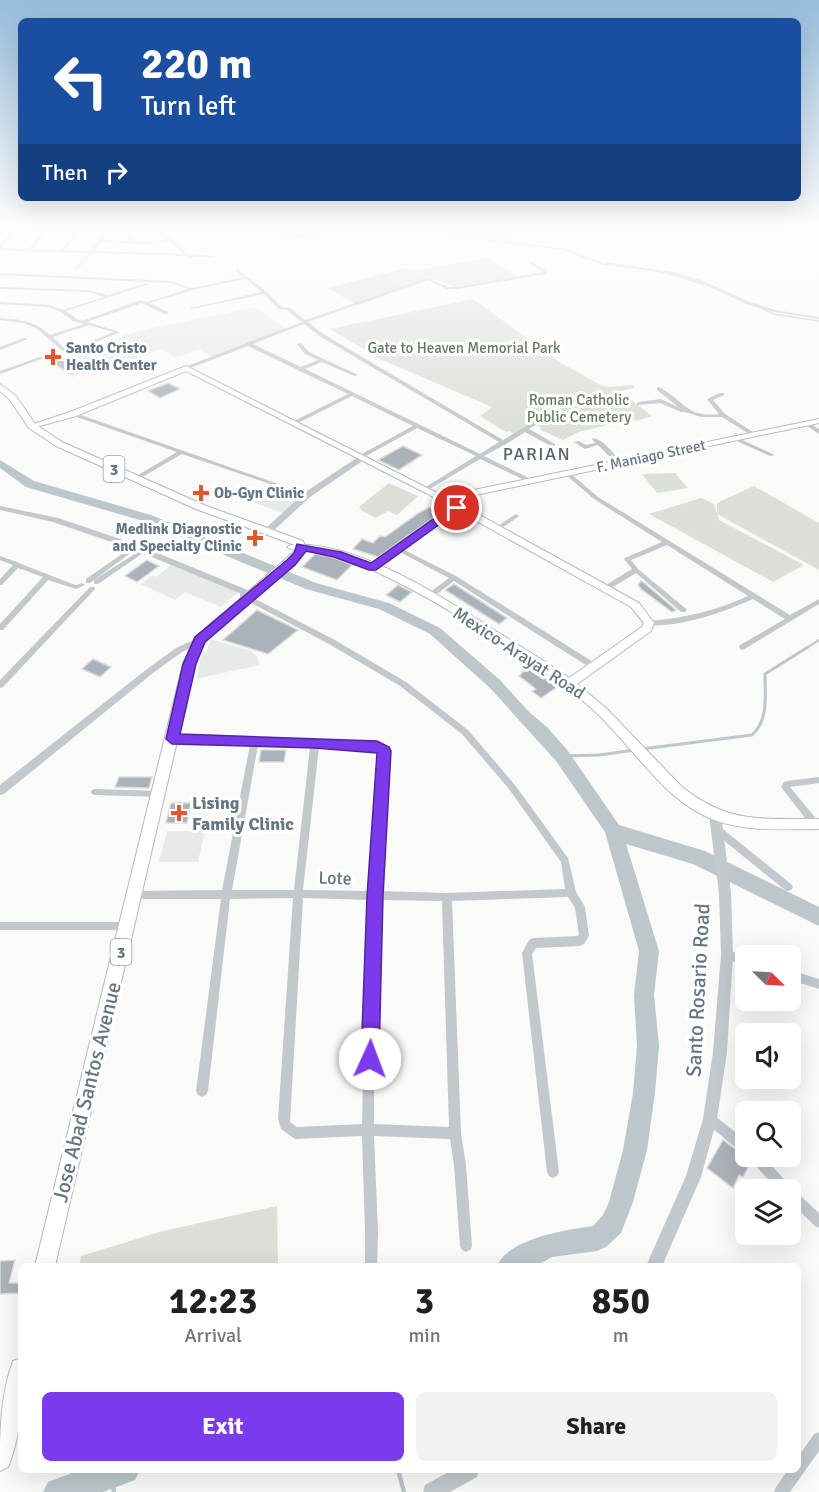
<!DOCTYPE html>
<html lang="en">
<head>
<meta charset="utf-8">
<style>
  body { margin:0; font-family:Signika,sans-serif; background:#f2f2f2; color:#202124; height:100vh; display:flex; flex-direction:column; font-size:22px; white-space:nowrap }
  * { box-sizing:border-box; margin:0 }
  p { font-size:20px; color:#757577 }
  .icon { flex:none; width:33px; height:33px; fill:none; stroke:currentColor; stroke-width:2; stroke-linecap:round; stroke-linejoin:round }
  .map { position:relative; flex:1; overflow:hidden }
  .details { position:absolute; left:18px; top:1263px; width:783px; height:210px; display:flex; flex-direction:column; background:#fff; border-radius:9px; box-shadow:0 6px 24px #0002 }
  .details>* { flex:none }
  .banner { position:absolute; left:18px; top:18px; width:783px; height:183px; border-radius:9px; box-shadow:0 6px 24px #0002; background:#1a4fa0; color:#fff; overflow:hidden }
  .needle { width:39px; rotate:114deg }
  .buttons { position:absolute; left:735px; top:945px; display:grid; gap:12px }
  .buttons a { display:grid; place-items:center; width:66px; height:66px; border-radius:9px; background:#fff; box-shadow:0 6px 24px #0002; font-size:30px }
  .pin { position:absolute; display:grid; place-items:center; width:51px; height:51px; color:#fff; margin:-26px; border:3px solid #fff; border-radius:50%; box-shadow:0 2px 6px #0007 }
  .me { position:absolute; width:66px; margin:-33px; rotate:2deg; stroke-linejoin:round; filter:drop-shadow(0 0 4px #0008) }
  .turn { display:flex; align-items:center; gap:21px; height:126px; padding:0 24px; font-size:27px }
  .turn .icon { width:78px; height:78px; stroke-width:2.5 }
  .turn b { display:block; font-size:42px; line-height:51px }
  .then { display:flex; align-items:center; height:57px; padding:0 24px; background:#0003; gap:12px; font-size:22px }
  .eta { display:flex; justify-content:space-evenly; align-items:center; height:102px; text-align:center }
  .eta b { font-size:36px; font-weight:700; line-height:42px }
  .button { display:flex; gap:12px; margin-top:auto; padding:12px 24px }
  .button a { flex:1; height:69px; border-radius:9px; background:#7c3aed; color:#fff; font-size:24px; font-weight:700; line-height:69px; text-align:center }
  .button a+a { background:#f2f2f2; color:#202124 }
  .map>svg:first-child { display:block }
  .built { fill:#e8e9e9 }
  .green { fill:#dadfd7 }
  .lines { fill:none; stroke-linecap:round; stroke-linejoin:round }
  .stream-far3 { stroke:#bbc7cb; stroke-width:1.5 }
  .stream-far2 { stroke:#bbc7cb; stroke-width:2 }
  .stream-far1 { stroke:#bbc7cb; stroke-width:3 }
  .stream { stroke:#bbc7cb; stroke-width:4.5 }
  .river { fill:#bbc7cb; fill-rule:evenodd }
  .building { fill:#aab3b9; stroke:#dcdcda; stroke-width:1.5 }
  .secondary-casing { stroke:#b3babf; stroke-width:2 }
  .trunk-casing { stroke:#b4b9bd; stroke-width:2 }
  .minor { fill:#c3c8cc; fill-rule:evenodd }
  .tertiary { fill:#c3c8cc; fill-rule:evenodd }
  .secondary { fill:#fff; fill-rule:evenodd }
  .trunk { fill:#fff; fill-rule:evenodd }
  .route { fill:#7c3aed; stroke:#51269a; stroke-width:1.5 }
  .poi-dot { fill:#e4572e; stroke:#fff; stroke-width:2 }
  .labels { text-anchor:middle; stroke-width:6; stroke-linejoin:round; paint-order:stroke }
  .far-poi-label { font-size:15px; font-weight:bold; fill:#657683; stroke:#fff; text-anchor:start }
  .far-park-label { font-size:15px; fill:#687a64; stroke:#fff }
  .far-street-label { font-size:15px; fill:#657683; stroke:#fff }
  .shield { fill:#fff; stroke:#939fa8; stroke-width:1.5 }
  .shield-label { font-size:16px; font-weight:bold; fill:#657683 }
  .far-quarter-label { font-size:18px; letter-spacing:1.5px; fill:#57646e; stroke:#fff }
  .street-label { font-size:18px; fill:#657683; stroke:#fff }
  .poi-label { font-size:18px; font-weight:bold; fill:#657683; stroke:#fff; text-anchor:start }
  .near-street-label { font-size:21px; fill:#657683; stroke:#fff }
</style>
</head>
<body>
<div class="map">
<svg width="819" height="1492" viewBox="0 0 819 1492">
  <rect width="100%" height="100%" fill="#fafaf8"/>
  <g class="built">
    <path d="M255 307 287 329 214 358 198 349 176 358 162 349 99 372 94 369 72 377 51 364 134 332Z"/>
    <path d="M269 488 301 499 285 514 253 502Z"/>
    <path d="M171 565 238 592 221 607 185 592 175 600 141 584 153 575 156 577Z"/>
    <path d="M210 639 252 651 253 654 258 657 259 665 196 679 202 651 207 653Z"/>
    <path d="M167 831H205L198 862H159Z"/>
  </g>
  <g class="green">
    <path d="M220 227H504L514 241 404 228 367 229 297 236 226 230Z"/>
    <path d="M489 258 517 277 455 287 434 279 358 305 327 288 406 268 420 270Z"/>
    <path d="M473 299 558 361 600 385 608 387 632 385 635 388 620 391 652 416 637 421 627 416 604 426 578 432 563 440 539 429 542 428 534 424 516 435 509 431 506 432 480 416 492 407 382 360 330 329Z"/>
    <path d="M678 473 676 475 688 488 657 493 642 474Z"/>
    <path d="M389 483 418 496 397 515 388 511 376 518 362 511 359 507Z"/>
    <path d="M754 486 819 523V570L717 514 719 520 804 565 773 582 649 514 701 498 714 504 717 513V503Z"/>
    <path d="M277 1206 278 1266H79L81 1256 163 1231Z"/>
  </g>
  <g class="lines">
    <g class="stream-far3">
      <path d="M212 227 210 228 289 237 401 230 563 249 603 264 634 268"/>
      <path d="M667 273 706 285 774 314 819 321"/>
    </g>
    <path class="stream-far2" d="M805 649 819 640"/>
    <g class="stream-far1">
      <path d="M642 749 752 735C769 720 765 695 765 674L808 647"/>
      <path d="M562 756 599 755 635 750"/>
    </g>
    <g class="stream">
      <path d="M398 1470 404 1492"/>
      <path d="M111 1474 114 1492"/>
    </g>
    <g class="river">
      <path d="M0 460 34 481 151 515 316 583 389 603 440 628 500 680 528 711 548 728 568 751 619 825 705 851 819 907V926L693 864 626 844 659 951 654 995 659 1046 655 1093 647 1150 633 1202 621 1233 606 1247 597 1251 552 1257 536 1266H497C509 1238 566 1230 593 1226L603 1215 609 1202 623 1150 633 1093 637 1046 634 995 639 951 605 832 556 761 490 688 430 634 379 609 306 589 143 521 26 487 0 468Z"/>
      <path d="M80 1470H140L135 1480 103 1492H43L48 1482Z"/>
    </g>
  </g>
  <g class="building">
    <path d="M58 357 66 362 74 360 87 368 70 374 49 360Z"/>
    <path d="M168 383 180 389 160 398 148 391Z"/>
    <path d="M403 446 422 455 399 470 378 460Z"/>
    <path d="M438 503 447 508 378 557 353 549 362 539 373 543 380 536 385 537 420 512Z"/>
    <path d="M315 554 332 557 352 565 337 580 302 567Z"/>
    <path d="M147 560 159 566 137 582 125 576Z"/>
    <path d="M641 581 643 582 676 610 672 612 641 589 638 585Z"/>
    <path d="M454 584 507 618 499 624 445 590Z"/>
    <path d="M398 585 412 592 400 602 386 595Z"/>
    <path d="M257 610 298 630 268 654 223 640Z"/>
    <path d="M93 659 111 667 100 677 82 669Z"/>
    <path d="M530 665 543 674 541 675 557 687 541 698 532 691 536 689 519 676Z"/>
    <path d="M261 750H286L284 762H259Z"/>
    <path d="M119 777H152L149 788 115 787Z"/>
    <path d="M171 803H191L187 823H166Z"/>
    <path d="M723 1140 746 1157 750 1163 743 1177 739 1175 733 1188 707 1168Z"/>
    <path d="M15 1260 9 1283H21L20 1293 0 1294V1261Z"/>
  </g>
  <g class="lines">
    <defs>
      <path id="secondary" d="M186 366 449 499 469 491 819 419V423L471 496 456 502 639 603 654 623 651 631 577 684 606 708 682 787C731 825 761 818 819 819V829C780 829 739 833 703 815 665 796 640 758 611 728 590 704 564 685 538 668 484 632 429 595 370 569 353 562 335 555 318 552 308 550 295 553 287 547 293 543 301 545 309 545 371 550 447 600 499 633 523 648 546 662 569 678L642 627 644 623 631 607 426 493 186 371 76 416 32 428 28 426 70 412Z"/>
      <g id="trunk">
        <path d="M0 384 16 396 35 424 62 442 204 505 303 541 307 550 295 564 205 642 195 664 55 1266H35L183 664 196 637 296 550 295 545 196 509 56 446 29 428 10 400 0 391Z"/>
        <path d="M21 1358C21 1395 23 1432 8 1467L0 1471C0 1433 0 1397 13 1361Z"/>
      </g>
    </defs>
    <use href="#secondary" class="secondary-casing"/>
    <use href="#trunk" class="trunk-casing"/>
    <g class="minor">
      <path d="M15 227H19L1 248 29 249 45 227H49L33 249 60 250 80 227H84L64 250 91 251 106 227H110L102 240 131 241 117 227H121L136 241 147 242 167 239 153 227H157L189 254 214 256 212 257H192L190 258 187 256 93 253 76 270 75 268 89 253 29 252 0 250V245ZM169 241 184 254 95 251 100 242 147 244Z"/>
      <path d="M531 261 547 272V274L457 289H447L427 280 308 322 325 335 503 440 533 422H537V424L529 429 555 444V446H551L525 432 506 444 484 456 533 480V482L531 483 480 459 428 490H424V488L476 456 417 428 364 457H360V455L413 426 352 396 298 423H294V421L348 394 248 346 188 369H184V367L245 344V342H249L302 322 287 310 279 309 264 294 192 309 190 308 262 292 246 279 193 290 150 303 168 312V314H164L142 303 87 322 120 332 66 354 36 328 23 323 0 320V318C19 319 35 321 50 335L84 324 73 321 61 312 49 307 0 304V302L50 305 63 310 104 297 89 292 0 289V287L89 290 108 295 147 283 150 284 66 311 77 319 82 321 140 300 147 302 188 289 170 283 0 275V273L170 281 192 288 243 277 236 271 237 269 267 292 282 307 290 308 305 320 427 278 449 287H457L543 272 530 263ZM304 324 321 337 499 442 480 454 305 369 322 362 354 376 358 375 309 352 301 343 297 344 305 354 318 360 301 367 253 344ZM89 325 114 332 67 351 53 337Z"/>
      <path d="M606 262 679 273 704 281 750 302 775 310 819 317V319L774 312 746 304 702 283 677 275 605 264Z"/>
      <path d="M24 338 28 339 0 350V347Z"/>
      <path d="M40 357 44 358 0 374V371Z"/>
      <path d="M659 387C684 400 686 418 719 414L707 399 720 393H724V395L713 400 725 414 756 434 751 435 722 417H701L685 412H681L660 403 637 405V403L639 402 661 399 678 407 657 390V388Z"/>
      <path d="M71 413H75L310 495 305 496 182 454 137 480H133V478L177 452 71 415Z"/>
      <path d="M806 421 819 429V434L804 424V422Z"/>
      <path d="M732 437H736L775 455 770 456 732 439Z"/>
      <path d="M593 438C604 440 613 453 621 462V464H617L598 445 585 449 574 442 579 441 586 445 595 443 592 439Z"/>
      <path d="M566 473H570L598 497 790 615 819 599V604L743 650 740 649 739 647 740 645 785 619 753 599C724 612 679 628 646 625L645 623 649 621C684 618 716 611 748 596L667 545 631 560 638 569 685 608 687 610 685 612H681L636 573 608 590H604V586L632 569 624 559 625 558 662 542 594 499 566 475Z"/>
      <path d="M516 514 519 516 518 517 500 529H496V527Z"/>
      <path d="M135 545 137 546V548L90 583H86V579Z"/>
      <path d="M144 548 146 549V551L98 584H94V580Z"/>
      <path d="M400 548 456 576 598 665 599 667 598 669H592L454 581 433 597H429V593L449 578 398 551 397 550Z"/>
      <path d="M0 556 20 563 21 564 70 583 76 585 82 583 85 585 76 589 48 580 3 630H0V624L43 577 18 568 2 585H0V579L13 565 0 560Z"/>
      <path d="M90 587H94L95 589 3 687 0 688V680Z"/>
      <path d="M240 593H244L335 640 406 682 468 730 515 785 568 858 576 892 585 907 589 936 584 944 580 946 536 948 532 954 559 1172 557 1176 553 1178 549 1176 547 1172 522 953 529 940 533 938 577 936 579 935 575 908 568 897 452 901 461 1133 466 1165 472 1246 470 1250 466 1252 462 1250 460 1246 454 1165 450 1139 374 1136 378 1232 377 1266H365V1232L362 1136 295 1139 281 1129 278 1119 293 898 230 899 208 1091 206 1095 202 1097 198 1095 196 1091 221 899H134L131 898 129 895 131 892 134 891 222 890 250 745 172 742 168 739 172 736 377 743 387 749 388 751 380 891 447 893 565 889 561 862 509 789 462 734 400 686 329 644 240 597ZM258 745 310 747 294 890H232ZM319 747 375 749 380 752 370 891 303 890ZM303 898 370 900 364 1034 362 1124 297 1127 290 1122ZM380 900 442 901 449 1127 374 1124V1034Z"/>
      <path d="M819 777V783L790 787 818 821V827L815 828 812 827 781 787 784 782 787 781Z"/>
      <path d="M95 789 160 791 163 792 164 794 163 796 160 797 95 795 92 794 91 792 92 790Z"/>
      <path d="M715 824 718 825 791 884 793 887 791 890 788 891 785 890 712 831 711 828 712 825Z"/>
      <path d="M0 922H126L129 923 131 926 129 929 126 930H0Z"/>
      <path d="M727 950 746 956V966L723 958 722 955 723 952Z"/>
      <path d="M790 970 819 979V989L790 980Z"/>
      <path d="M710 1113 714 1115 746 1141V1155L742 1153 706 1123 704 1119 706 1115Z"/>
      <path d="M748 1156H763L792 1188 819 1213V1228L815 1226 790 1202V1190H778L750 1160Z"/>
      <path d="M819 1432V1451L790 1492H774L776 1487 788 1470H798V1457L814 1434Z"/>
    </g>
    <g class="tertiary">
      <path d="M361 455 368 457 310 497 271 533H265V529L304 493Z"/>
      <path d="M0 506 58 518 138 545 255 593 256 595 252 598 249 597 132 549 53 522 0 510Z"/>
      <path d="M454 506H457L461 508 375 570H369V566Z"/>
      <path d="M200 637 205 640 203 642 182 652 153 673 4 794 0 795V785L147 669 176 648Z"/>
      <path d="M715 810 719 812 721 815 731 893 733 955 727 1052 717 1119 701 1177 662 1266H646L686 1176 703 1119 713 1052 721 955 719 893 709 815 711 812Z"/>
      <path d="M452 1470H479L477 1477 450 1492H423L425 1485Z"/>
    </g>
    <use href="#secondary" class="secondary"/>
    <use href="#trunk" class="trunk"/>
  </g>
  <linearGradient id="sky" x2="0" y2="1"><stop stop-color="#96bcdc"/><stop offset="0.52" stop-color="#fdfdfc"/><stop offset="1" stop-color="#fdfdfc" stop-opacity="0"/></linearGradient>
  <rect width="819" height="436" fill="url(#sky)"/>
  <path class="route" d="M453 505 462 508 376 570H369L334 557 306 551 295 565 205 642 196 664 180 734 377 741 389 747 391 751 383 896 379 1059 376 1066 370 1069 363 1066 361 1059 367 896 377 753 315 748 172 744 166 739 183 664 195 637 287 560 294 553 297 544 341 552 371 563Z"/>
  <g class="poi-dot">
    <path d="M50 348h6v6h6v6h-6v6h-6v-6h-6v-6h6z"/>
    <path d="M198 484h6v6h6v6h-6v6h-6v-6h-6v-6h6z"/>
    <path d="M252 529h6v6h6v6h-6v6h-6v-6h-6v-6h6z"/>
    <path d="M176 804h6v6h6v6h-6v6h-6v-6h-6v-6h6z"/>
  </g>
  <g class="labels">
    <g class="far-poi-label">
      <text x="66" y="353">Santo Cristo<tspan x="66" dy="17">Health Center</tspan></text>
      <text x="214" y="498">Ob-Gyn Clinic</text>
      <text x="242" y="534" text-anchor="end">Medlink Diagnostic<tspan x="242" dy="17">and Specialty Clinic</tspan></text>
    </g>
    <g class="far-park-label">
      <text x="464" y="353">Gate to Heaven Memorial Park</text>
      <text x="579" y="405">Roman Catholic<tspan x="579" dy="17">Public Cemetery</tspan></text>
    </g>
    <g class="far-street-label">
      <text transform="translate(651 456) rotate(-12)" y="5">F. Maniago Street</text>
    </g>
    <g class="shield">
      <rect x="103.5" y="456" width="21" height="26" rx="4.5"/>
      <rect x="110.5" y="939" width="21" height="26" rx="4.5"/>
    </g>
    <g class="shield-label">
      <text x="114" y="475">3</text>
      <text x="121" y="958">3</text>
    </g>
    <g class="far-quarter-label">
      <text x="537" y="460">PARIAN</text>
    </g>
    <g class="street-label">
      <text transform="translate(519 653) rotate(33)" y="6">Mexico-Arayat Road</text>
      <text transform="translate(335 878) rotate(2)" y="6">Lote</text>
    </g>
    <g class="poi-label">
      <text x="192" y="809">Lising<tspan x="192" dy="21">Family Clinic</tspan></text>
    </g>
    <g class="near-street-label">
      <text transform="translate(698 990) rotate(-87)" y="7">Santo Rosario Road</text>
      <text transform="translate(87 1092) rotate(-76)" y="7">Jose Abad Santos Avenue</text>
    </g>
  </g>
</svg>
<div class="buttons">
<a><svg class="needle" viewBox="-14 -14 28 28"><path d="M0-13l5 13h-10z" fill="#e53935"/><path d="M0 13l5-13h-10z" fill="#757577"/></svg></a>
<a><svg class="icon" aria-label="sound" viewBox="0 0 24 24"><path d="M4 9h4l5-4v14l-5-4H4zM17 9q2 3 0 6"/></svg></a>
<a><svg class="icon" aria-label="search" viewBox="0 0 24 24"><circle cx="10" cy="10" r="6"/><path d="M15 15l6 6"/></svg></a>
<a><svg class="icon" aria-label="layers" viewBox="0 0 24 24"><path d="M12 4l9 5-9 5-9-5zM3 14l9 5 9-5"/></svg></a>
</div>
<div class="pin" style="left:457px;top:508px;background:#d93025"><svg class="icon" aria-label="arrive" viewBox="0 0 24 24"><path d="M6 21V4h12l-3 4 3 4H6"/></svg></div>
<svg class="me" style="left:370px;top:1059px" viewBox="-20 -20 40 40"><circle r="19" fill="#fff"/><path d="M0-13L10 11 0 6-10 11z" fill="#7c3aed"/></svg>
<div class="banner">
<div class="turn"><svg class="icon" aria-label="left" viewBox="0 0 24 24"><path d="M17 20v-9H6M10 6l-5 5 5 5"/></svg><div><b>220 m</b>Turn left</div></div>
<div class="then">Then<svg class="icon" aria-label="right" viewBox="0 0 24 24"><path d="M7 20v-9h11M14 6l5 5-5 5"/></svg></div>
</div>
<section class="details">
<div class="eta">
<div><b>12:23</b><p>Arrival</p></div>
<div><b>3</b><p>min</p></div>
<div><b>850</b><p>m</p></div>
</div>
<div class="button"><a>Exit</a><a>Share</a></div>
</section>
</div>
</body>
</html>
